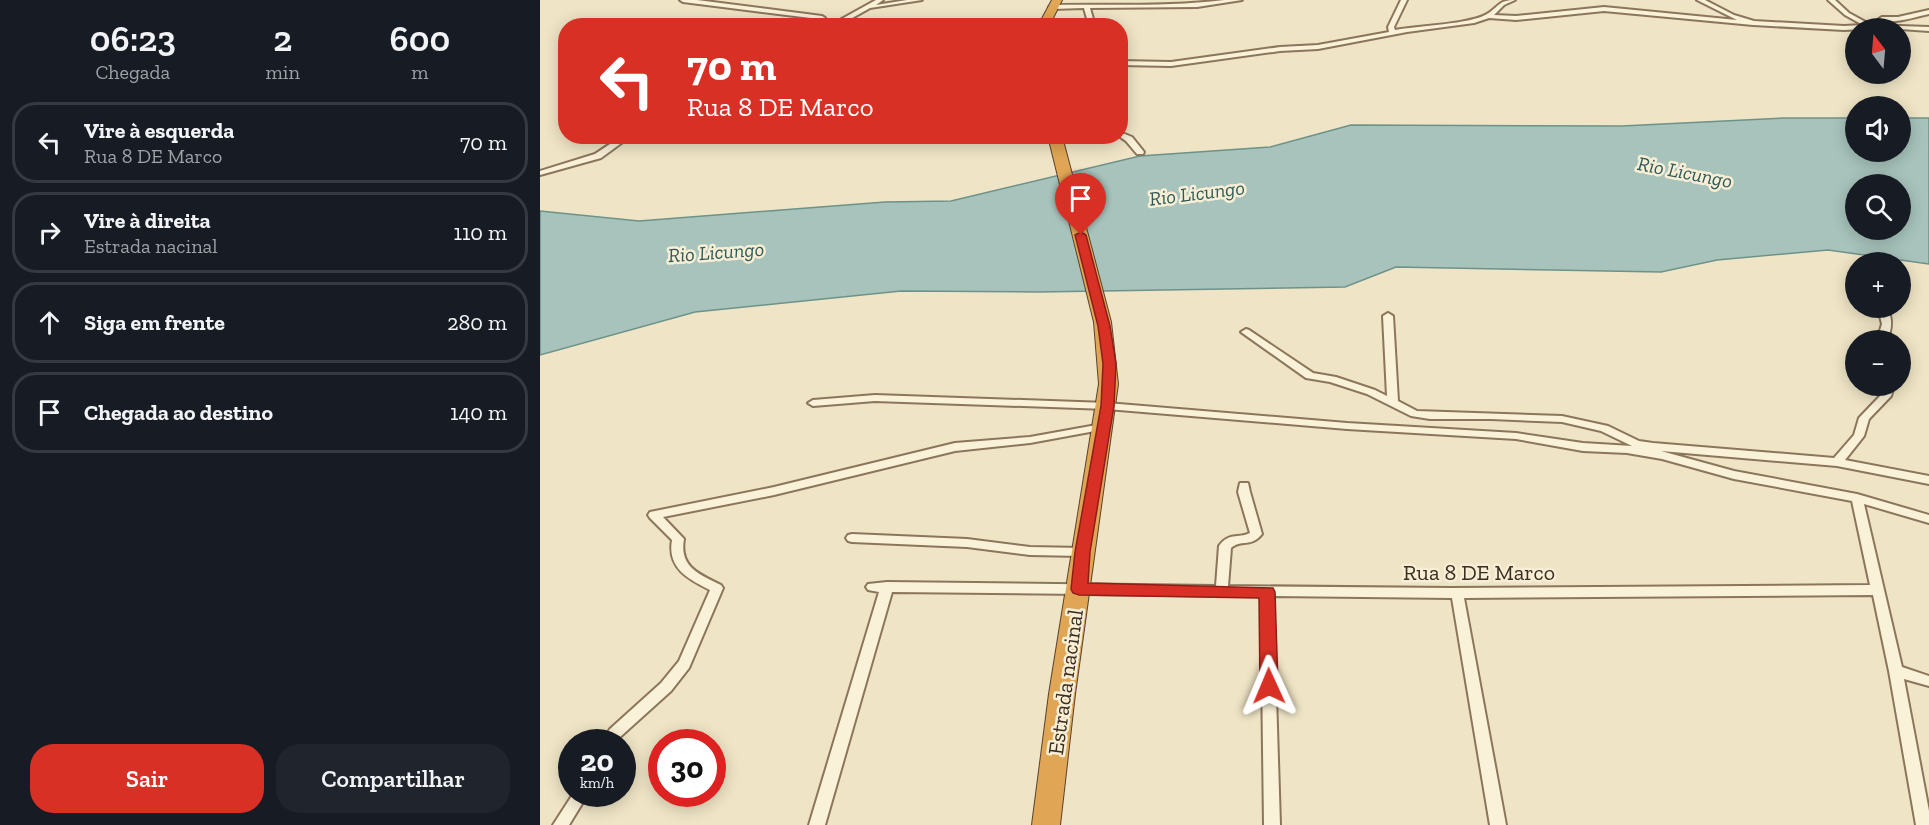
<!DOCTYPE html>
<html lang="pt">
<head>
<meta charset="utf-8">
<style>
  body { margin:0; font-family:"Zilla Slab",serif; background:#20242c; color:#f1f3f6; height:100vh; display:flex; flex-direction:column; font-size:22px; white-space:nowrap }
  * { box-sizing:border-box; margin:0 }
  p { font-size:20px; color:#9ea1a6 }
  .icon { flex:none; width:33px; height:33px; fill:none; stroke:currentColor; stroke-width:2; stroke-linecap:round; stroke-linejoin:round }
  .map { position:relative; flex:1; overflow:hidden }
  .drawer { display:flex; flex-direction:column; background:#171b24; width:540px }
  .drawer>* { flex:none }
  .top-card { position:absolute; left:18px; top:18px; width:570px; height:126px; border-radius:24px; box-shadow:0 3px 15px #0003; background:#d93025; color:#fff; overflow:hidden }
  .needle { width:39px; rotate:344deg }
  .controls { position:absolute; left:1305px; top:18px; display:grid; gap:12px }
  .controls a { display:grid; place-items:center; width:66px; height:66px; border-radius:50%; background:#171b24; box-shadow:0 3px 15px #0003; font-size:30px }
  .speed { position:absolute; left:18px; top:729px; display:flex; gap:12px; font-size:30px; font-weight:700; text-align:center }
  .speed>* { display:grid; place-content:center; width:78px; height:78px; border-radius:50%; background:#171b24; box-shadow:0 3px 15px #0003; line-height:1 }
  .speed small { font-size:15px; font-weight:400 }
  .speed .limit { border:9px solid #d22; background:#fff; color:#111 }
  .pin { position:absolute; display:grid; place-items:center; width:51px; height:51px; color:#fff; margin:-62px -26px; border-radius:50% 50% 50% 0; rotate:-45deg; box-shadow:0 0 6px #0007 }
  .pin .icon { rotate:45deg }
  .me { position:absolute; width:66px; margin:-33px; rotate:359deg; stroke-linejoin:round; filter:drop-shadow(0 0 4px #0008) }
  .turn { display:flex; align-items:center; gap:21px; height:126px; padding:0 30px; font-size:27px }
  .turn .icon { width:78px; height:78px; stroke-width:2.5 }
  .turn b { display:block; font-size:42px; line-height:51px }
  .eta { display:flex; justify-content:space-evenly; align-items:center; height:102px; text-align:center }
  .eta b { font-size:36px; font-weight:600; line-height:42px }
  .primary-button { display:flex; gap:12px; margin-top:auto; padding:12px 30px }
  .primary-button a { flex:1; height:69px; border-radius:24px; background:#d93025; color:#fff; font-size:24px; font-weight:600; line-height:69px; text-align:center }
  .primary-button a+a { background:#20242c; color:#f1f3f6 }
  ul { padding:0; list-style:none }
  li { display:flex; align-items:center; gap:18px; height:81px; margin:0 12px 9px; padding:0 18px; border:3px solid #363941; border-radius:24px }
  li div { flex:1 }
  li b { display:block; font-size:22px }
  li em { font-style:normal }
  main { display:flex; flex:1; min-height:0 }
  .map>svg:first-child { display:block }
  .water { fill:#a7c3bb; stroke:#6d9289; stroke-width:1.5; fill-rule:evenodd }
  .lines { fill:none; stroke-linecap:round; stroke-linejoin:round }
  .street-casing { stroke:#8b765b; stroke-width:4 }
  .highway-casing { stroke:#59432f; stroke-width:2 }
  .street { fill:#faf1d9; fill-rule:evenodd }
  .highway { fill:#e0a655; fill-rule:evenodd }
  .route { fill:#d93025; stroke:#8d1f18; stroke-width:1.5 }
  .labels { text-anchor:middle; stroke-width:5; stroke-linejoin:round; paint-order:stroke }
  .far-water-label { font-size:20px; font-style:italic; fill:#2e5b59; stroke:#f7eed5 }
  .street-label { font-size:22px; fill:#3b2d1f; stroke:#f7eed5 }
</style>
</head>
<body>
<main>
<section class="drawer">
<div class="eta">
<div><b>06:23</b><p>Chegada</p></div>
<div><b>2</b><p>min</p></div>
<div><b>600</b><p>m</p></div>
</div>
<ul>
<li><svg class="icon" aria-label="left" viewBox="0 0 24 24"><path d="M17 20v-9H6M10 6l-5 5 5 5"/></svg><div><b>Vire à esquerda</b><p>Rua 8 DE Marco</p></div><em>70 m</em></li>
<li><svg class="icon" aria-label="right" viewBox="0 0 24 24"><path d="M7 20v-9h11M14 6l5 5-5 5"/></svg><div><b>Vire à direita</b><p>Estrada nacinal</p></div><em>110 m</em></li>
<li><svg class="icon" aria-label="ahead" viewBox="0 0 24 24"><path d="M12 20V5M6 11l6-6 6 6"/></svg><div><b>Siga em frente</b></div><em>280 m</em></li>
<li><svg class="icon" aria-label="arrive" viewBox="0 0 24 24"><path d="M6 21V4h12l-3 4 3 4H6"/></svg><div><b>Chegada ao destino</b></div><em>140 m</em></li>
</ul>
<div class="primary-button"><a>Sair</a><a>Compartilhar</a></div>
</section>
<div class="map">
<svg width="1389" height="825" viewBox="0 0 1389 825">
  <rect width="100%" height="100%" fill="#efe4c5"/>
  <path class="water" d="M1244 118H1315L1316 152H1360L1361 118H1389V264L1288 250 1177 260 1121 272 856 267 805 287 498 292 361 291 155 312 0 355V211L99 221 345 202 411 201 600 156 730 147 811 125 1082 126ZM1316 184H1360V230H1316Z"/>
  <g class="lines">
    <defs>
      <g id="street">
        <path d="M140 0H157L282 16 285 18 287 26H281L279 19 143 2Z"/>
        <path d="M336 0H343L336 5 367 0H382L330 8 298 26H289Z"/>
        <path d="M684 0H702L657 7 550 8 555 26H549L544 8 512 9 509 7 512 5C569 4 627 7 684 0Z"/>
        <path d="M861 0H867L854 27 855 30C876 26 932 24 947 14 959 7 958 0 975 0L964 5 954 15 976 16 1064 7 1197 20 1157 0H1165L1194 15 1214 21 1304 26 1323 25 1305 15 1288 0H1295L1309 13 1331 25 1389 27V31L1346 28 1304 30 1213 25 1064 11 976 20 949 18 934 23 867 32 778 49 740 51 631 66 580 65V61L631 62 740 47 778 45 849 32 848 27Z"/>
        <path d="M1389 10V14C1374 17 1354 25 1339 19L1342 17H1358Z"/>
        <path d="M580 132 592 137 604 152 603 154H597L586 141 579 136H580Z"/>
        <path d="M82 136H91L61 158 0 175V171L55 154Z"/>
        <path d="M1338 308H1347C1353 319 1352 329 1347 340H1337L1342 324Z"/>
        <path d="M848 313 853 316 858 401 877 411 1022 416 1068 426 1099 441 1113 443 1294 458 1314 435 1319 418 1341 395 1344 386H1354L1351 396 1329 419 1324 436 1305 460 1389 476V484L1297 466 1121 451 1194 471 1317 494 1389 515V523L1324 504 1362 667 1389 676V686L1364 679 1389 811V825H1376L1349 671 1333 595 924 598 966 825H950L912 598 733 596 740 825H724L721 596 352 592 285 825H269L339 592 328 590 326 587 328 584 347 582 676 586 679 546C689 532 697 539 710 533L698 492 700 483H708L710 492 722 534C711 548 701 539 691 548L688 586 912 588 1330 585 1312 501 1194 479 1122 459 1087 453 1043 451 976 439 807 429 567 409 335 401 273 406 268 403 273 400 335 395 567 403 807 423 976 433 1043 443 1092 446 1061 431 1022 422 951 419H890L871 416 827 394 790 382 766 378 701 332 706 329 709 330 773 373 796 377 835 390 847 396 843 316Z"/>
        <path d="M562 424 567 427 566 429 490 443 415 451 234 495 123 517 144 539C139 567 159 574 181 585L183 588 149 668 131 691 80 737 76 742H62L70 729 121 683 139 661 170 590C148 579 127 568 132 540L110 518 108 515 110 512 234 487 415 443 490 437Z"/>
        <path d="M312 534 427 539 490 547 542 548 546 549 548 552 546 555 542 556 490 555 427 547 312 542 308 541 306 538 308 535Z"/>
        <path d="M33 794H48L29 825H13Z"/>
      </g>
      <g id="highway">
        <path d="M512 0H522L509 26H498Z"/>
        <path d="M511 136H525L524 144 571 322 578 384 535 694 520 825H492L509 694 559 384 554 322 510 144Z"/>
      </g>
    </defs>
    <use href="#street" class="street-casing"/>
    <use href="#highway" class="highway-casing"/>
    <use href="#street" class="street"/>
    <use href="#highway" class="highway"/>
  </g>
  <path class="route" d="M541 232 546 235 570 326 576 364 574 406 550 552 548 583 733 588 735 592 738 686 736 691 729 693 723 691 720 686 719 598 539 595 533 593 531 589 535 552 561 406 563 364 558 326 535 235Z"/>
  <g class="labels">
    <g class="far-water-label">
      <text transform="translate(1145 172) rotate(11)" y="7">Rio Licungo</text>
      <text transform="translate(657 193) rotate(-7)" y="7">Rio Licungo</text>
      <text transform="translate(176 252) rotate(-4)" y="7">Rio Licungo</text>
    </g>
    <g class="street-label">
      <text x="939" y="580">Rua 8 DE Marco</text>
      <text transform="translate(525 682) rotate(-82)" y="8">Estrada nacinal</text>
    </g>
  </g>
</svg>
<div class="controls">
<a><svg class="needle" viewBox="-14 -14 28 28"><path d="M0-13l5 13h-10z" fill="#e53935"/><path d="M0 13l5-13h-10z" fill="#9ea1a6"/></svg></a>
<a><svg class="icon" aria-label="sound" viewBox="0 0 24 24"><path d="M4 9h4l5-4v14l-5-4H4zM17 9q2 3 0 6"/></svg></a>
<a><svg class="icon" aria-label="search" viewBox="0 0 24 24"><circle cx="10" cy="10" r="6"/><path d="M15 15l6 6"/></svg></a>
<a>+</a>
<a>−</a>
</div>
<div class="speed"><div>20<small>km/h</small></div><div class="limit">30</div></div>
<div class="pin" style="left:541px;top:235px;background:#d93025"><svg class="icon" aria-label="arrive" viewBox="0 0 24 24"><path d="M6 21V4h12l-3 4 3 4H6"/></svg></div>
<svg class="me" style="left:729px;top:686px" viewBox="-20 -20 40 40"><path d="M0-17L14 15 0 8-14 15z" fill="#d93025" stroke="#fff" stroke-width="4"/></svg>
<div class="top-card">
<div class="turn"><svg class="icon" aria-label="left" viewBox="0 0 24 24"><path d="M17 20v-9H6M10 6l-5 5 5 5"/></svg><div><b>70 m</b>Rua 8 DE Marco</div></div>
</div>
</div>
</main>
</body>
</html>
